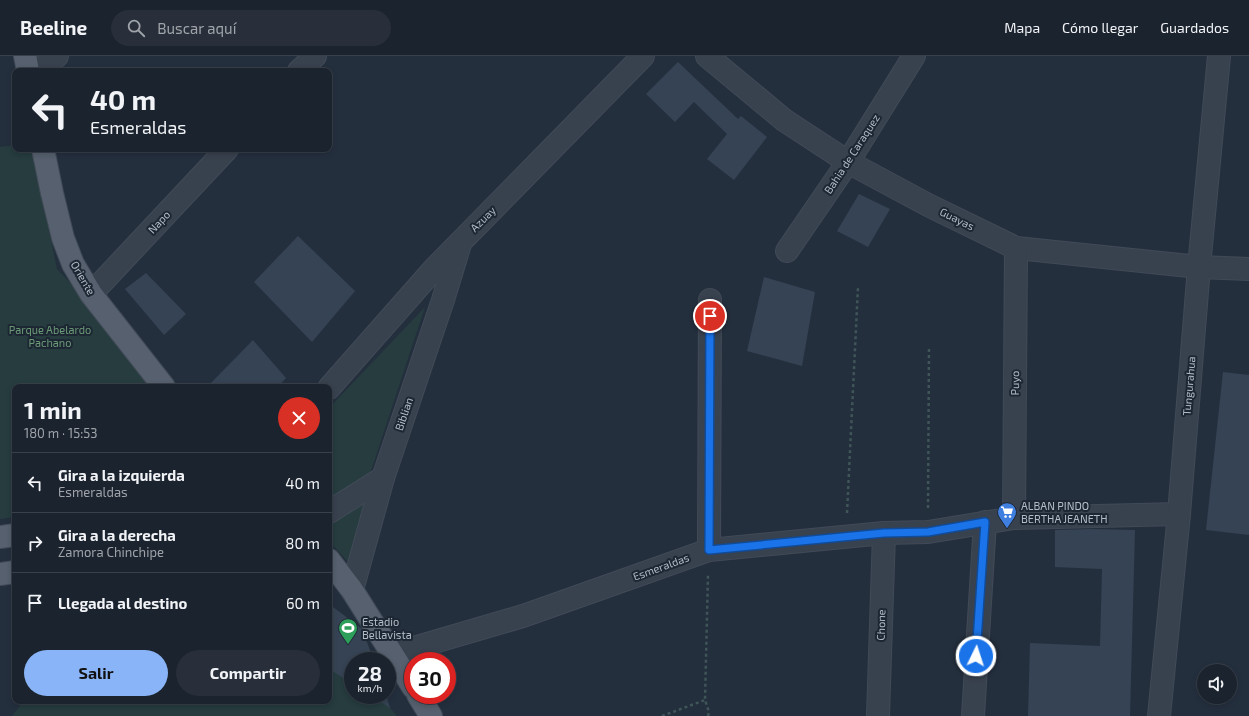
<!DOCTYPE html>
<html lang="es">
<head>
<meta charset="utf-8">
<style>
  body { margin:0; font-family:"Exo 2",sans-serif; background:#282f3a; color:#f1f3f6; height:100vh; display:flex; flex-direction:column; font-size:15px; white-space:nowrap }
  * { box-sizing:border-box; margin:0 }
  p { font-size:13px; color:#a0a4aa }
  .icon { flex:none; width:22px; height:22px; fill:none; stroke:currentColor; stroke-width:2; stroke-linecap:round; stroke-linejoin:round }
  .map { position:relative; flex:1; overflow:hidden }
  .details { position:absolute; left:12px; top:328px; width:320px; height:320px; display:flex; flex-direction:column; background:#1b232e; border-radius:8px; box-shadow:0 2px 6px #0003,0 0 0 1px #39404a }
  .details>* { flex:none }
  .hud { position:absolute; left:12px; top:12px; width:320px; height:84px; border-radius:8px; box-shadow:0 2px 6px #0003,0 0 0 1px #39404a; background:#1b232e; color:#f1f3f6; overflow:hidden }
  .controls { position:absolute; left:1197px; top:608px; display:grid; gap:8px }
  .controls a { display:grid; place-items:center; width:40px; height:40px; border-radius:50%; background:#1b232e; box-shadow:0 2px 6px #0003,0 0 0 1px #39404a; font-size:20px }
  .speed { position:absolute; left:344px; top:596px; display:flex; gap:8px; font-size:20px; font-weight:700; text-align:center }
  .speed>* { display:grid; place-content:center; width:52px; height:52px; border-radius:50%; background:#1b232e; box-shadow:0 2px 6px #0003,0 0 0 1px #39404a; line-height:1 }
  .speed small { font-size:10px; font-weight:400 }
  .speed .limit { border:6px solid #d22; background:#fff; color:#111 }
  .pin { position:absolute; display:grid; place-items:center; width:34px; height:34px; color:#fff; margin:-17px; border:2px solid #fff; border-radius:50%; box-shadow:0 1px 4px #0007 }
  .me { position:absolute; width:44px; margin:-22px; rotate:4deg; stroke-linejoin:round; filter:drop-shadow(0 0 3px #0008) }
  .turn { display:flex; align-items:center; gap:14px; height:84px; padding:0 12px; font-size:18px }
  .turn .icon { width:52px; height:52px; stroke-width:2.5 }
  .turn b { display:block; font-size:28px; line-height:34px }
  .round { display:grid; place-items:center; flex:none; width:42px; height:42px; border-radius:21px; background:#282f3a }
  .overview { display:flex; align-items:center; justify-content:space-between; height:68px; padding:0 12px }
  h1 { font-size:24px; font-weight:700; line-height:30px }
  .button { display:flex; gap:8px; margin-top:auto; padding:8px 12px }
  .button a { flex:1; height:46px; border-radius:24px; background:#8ab4f8; color:#111; font-size:16px; font-weight:700; line-height:46px; text-align:center }
  .button a+a { background:#282f3a; color:#f1f3f6 }
  ul { padding:0; list-style:none }
  li { display:flex; align-items:center; gap:12px; height:60px; padding:0 12px; border-top:1px solid #39404a }
  li div { flex:1 }
  li b { display:block; font-size:15px }
  li em { font-style:normal }
  header { display:flex; align-items:center; gap:24px; box-sizing:border-box; height:56px; padding:0 20px; background:#1b232e; border-bottom:1px solid #39404a }
  header strong { font-size:19px }
  nav { display:flex; gap:22px; margin-inline-start:auto; font-size:14px }
  .search { width:280px; height:36px; background:#282f3a; display:flex; align-items:center; gap:10px; box-sizing:border-box; padding:0 14px; border-radius:22px; color:#a0a4aa; font-size:15px }
  .map>svg:first-child { display:block }
  .green { fill:#263c3f }
  .building { fill:#364354 }
  .lines { fill:none; stroke-linecap:round; stroke-linejoin:round }
  .minor-casing { stroke:#414a57; stroke-width:24 }
  .major-casing { stroke:#414a57; stroke-width:24 }
  .path { stroke:#3f5557; stroke-width:2.5; stroke-dasharray:3 3; stroke-linecap:butt }
  .minor { stroke:#38414e; stroke-width:22 }
  .major { stroke:#56606e; stroke-width:22 }
  .route-casing { stroke:#114b97; stroke-width:10 }
  .route { stroke:#1a73e8; stroke-width:7 }
  .labels { text-anchor:middle; stroke-width:4; stroke-linejoin:round; paint-order:stroke }
  .street-label { font-size:11px; fill:#b4bcc9; stroke:#1d2633 }
  .park-label { font-size:11px; fill:#6b9a76; stroke:#1d2633 }
  .poi-label { font-size:11px; fill:#b4bcc9; stroke:#1d2633; text-anchor:start }
</style>
</head>
<body>
<header>
<strong>Beeline</strong>
<div class="search"><svg class="icon" aria-label="search" viewBox="0 0 24 24"><circle cx="10" cy="10" r="6"/><path d="M15 15l6 6"/></svg>Buscar aquí</div>
<nav><a>Mapa</a><a>Cómo llegar</a><a>Guardados</a></nav>
</header>
<div class="map">
<svg width="1249" height="660" viewBox="0 0 1249 660">
  <rect width="100%" height="100%" fill="#242f3e"/>
  <g class="green">
    <path d="M15 89V93H32L57 213 81 238 156 331H15V461L0 463V91Z"/>
    <path d="M425 251 370 418 329 442V352Z"/>
    <path d="M370 444 349 507 329 485V467Z"/>
    <path d="M329 548 362 573 374 605H353V639H386L390 652 397 660H12L24 645H329Z"/>
  </g>
  <g class="building">
    <path d="M678 6 738 63 741 60 767 81 734 124 707 103 727 78 694 46 675 66 646 38Z"/>
    <path d="M859 138 890 153 868 191 837 175Z"/>
    <path d="M298 180 355 235 312 286 254 226Z"/>
    <path d="M146 217 186 258 164 279 125 233Z"/>
    <path d="M764 221 815 236 802 310 747 295Z"/>
    <path d="M253 284 286 322 278 331H207Z"/>
    <path d="M1223 316 1249 319V479L1206 474Z"/>
    <path d="M1091 473 1135 474 1130 660H1028L1030 587 1100 590 1102 513 1055 511V474Z"/>
    <path d="M329 548 362 573 374 605H353V628L329 613Z"/>
    <path d="M370 639H386L390 652Z"/>
  </g>
  <g class="lines">
    <defs>
      <g id="minor">
        <path d="M707 0 784 64 848 106 928 149 1016 192 1199 211 1249 213"/>
        <path d="M39 15 57 0"/>
        <path d="M299 15 315 0"/>
        <path d="M787 195 848 106 914 0"/>
        <path d="M91 238 227 93"/>
        <path d="M329 332 434 213 643 0"/>
        <path d="M329 456 383 422"/>
        <path d="M1014 462 1016 192"/>
        <path d="M709 494 710 244"/>
        <path d="M352 534 383 422 443 244 460 188"/>
        <path d="M393 598 523 560 709 494 884 477 928 476 1014 462 1179 458"/>
        <path d="M878 660 884 477"/>
        <path d="M973 660 985 466"/>
        <path d="M1159 660 1179 458 1199 211 1219 0"/>
      </g>
      <g id="major">
        <path d="M25 0 28 15"/>
        <path d="M43 93 52 137 63 182 73 208 91 238 164 331"/>
        <path d="M0 481 15 479"/>
        <path d="M329 504 352 534 413 631"/>
        <path d="M0 518 15 516"/>
        <path d="M418 639 431 660"/>
      </g>
    </defs>
    <use href="#minor" class="minor-casing"/>
    <use href="#major" class="major-casing"/>
    <g class="path">
      <path d="M928 452 929 293"/>
      <path d="M847 457 858 231"/>
      <path d="M662 660 705 644"/>
      <path d="M708 660 709 656 705 644 708 519"/>
    </g>
    <use href="#minor" class="minor"/>
    <use href="#major" class="major"/>
  </g>
  <g class="lines">
    <defs>
      <path id="route" d="M710 260 709 494 884 477 928 476 985 466 976 600"/>
    </defs>
    <use href="#route" class="route-casing"/>
    <use href="#route" class="route"/>
  </g>
  <defs>
    <symbol id="supermarket-pin" viewBox="-11 -11 22 30"><path d="M0 17L-7.5 6A9.5 9.5 0 1 1 7.5 6Z" fill="#3f7fe0" stroke="#1d2633"/><path d="M-6-5.5h2.5l.6 2H6L4.5 2H-2.5L-4.4-4H-6ZM-1.5 3.2a1.3 1.3 0 1 0 .1 0ZM3 3.2a1.3 1.3 0 1 0 .1 0Z" fill="#fff"/></symbol>
    <symbol id="stadium-pin" viewBox="-11 -11 22 30"><path d="M0 17L-7.5 6A9.5 9.5 0 1 1 7.5 6Z" fill="#2e9e5b" stroke="#1d2633"/><path d="M0-5a6.5 5 0 1 0 0 10a6.5 5 0 1 0 0-10ZM-3.5-1.8h7v3.6h-7Z" fill="#fff"/></symbol>
  </defs>
  <g fill-rule="evenodd">
    <use href="#supermarket-pin" x="996" y="445" width="22" height="30"/>
    <use href="#stadium-pin" x="337" y="561" width="22" height="30"/>
  </g>
  <g class="labels">
    <g class="street-label">
      <text transform="translate(852 98) rotate(-57)" y="4">Bahia de Caraquez</text>
      <text transform="translate(483 163) rotate(-45)" y="4">Azuay</text>
      <text transform="translate(957 163) rotate(26)" y="4">Guayas</text>
      <text transform="translate(159 166) rotate(-47)" y="4">Napo</text>
      <text transform="translate(83 222) rotate(60)" y="4">Oriente</text>
      <text transform="translate(1015 327) rotate(-89)" y="4">Puyo</text>
      <text transform="translate(1189 330) rotate(-85)" y="4">Tungurahua</text>
      <text transform="translate(404 358) rotate(-71)" y="4">Biblian</text>
      <text transform="translate(661 511) rotate(-20)" y="4">Esmeraldas</text>
      <text transform="translate(881 569) rotate(-88)" y="4">Chone</text>
    </g>
    <g class="park-label">
      <text x="50" y="278">Parque Abelardo<tspan x="50" dy="13">Pachano</tspan></text>
    </g>
    <g class="poi-label">
      <text x="1021" y="454">ALBAN PINDO<tspan x="1021" dy="13">BERTHA JEANETH</tspan></text>
      <text x="362" y="570">Estadio<tspan x="362" dy="13">Bellavista</tspan></text>
    </g>
  </g>
</svg>
<div class="controls">
<a><svg class="icon" aria-label="sound" viewBox="0 0 24 24"><path d="M4 9h4l5-4v14l-5-4H4zM17 9q2 3 0 6"/></svg></a>
</div>
<div class="speed"><div>28<small>km/h</small></div><div class="limit">30</div></div>
<div class="pin" style="left:710px;top:260px;background:#d93025"><svg class="icon" aria-label="arrive" viewBox="0 0 24 24"><path d="M6 21V4h12l-3 4 3 4H6"/></svg></div>
<svg class="me" style="left:976px;top:600px" viewBox="-20 -20 40 40"><circle r="17" fill="#1a73e8" stroke="#fff" stroke-width="3"/><path d="M0-11L8 9 0 5-8 9z" fill="#fff"/></svg>
<div class="hud">
<div class="turn"><svg class="icon" aria-label="left" viewBox="0 0 24 24"><path d="M17 20v-9H6M10 6l-5 5 5 5"/></svg><div><b>40 m</b>Esmeraldas</div></div>
</div>
<section class="details">
<div class="overview"><div><h1>1 min</h1><p>180 m · 15:53</p></div><a class="round" style="background:#d93025;color:#fff"><svg class="icon" aria-label="close" viewBox="0 0 24 24"><path d="M6 6l12 12M18 6L6 18"/></svg></a></div>
<ul>
<li><svg class="icon" aria-label="left" viewBox="0 0 24 24"><path d="M17 20v-9H6M10 6l-5 5 5 5"/></svg><div><b>Gira a la izquierda</b><p>Esmeraldas</p></div><em>40 m</em></li>
<li><svg class="icon" aria-label="right" viewBox="0 0 24 24"><path d="M7 20v-9h11M14 6l5 5-5 5"/></svg><div><b>Gira a la derecha</b><p>Zamora Chinchipe</p></div><em>80 m</em></li>
<li><svg class="icon" aria-label="arrive" viewBox="0 0 24 24"><path d="M6 21V4h12l-3 4 3 4H6"/></svg><div><b>Llegada al destino</b></div><em>60 m</em></li>
</ul>
<div class="button"><a>Salir</a><a>Compartir</a></div>
</section>
</div>
</body>
</html>
